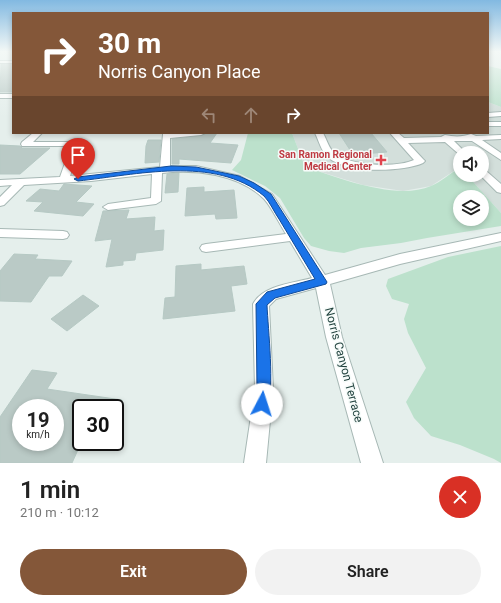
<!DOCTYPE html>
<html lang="en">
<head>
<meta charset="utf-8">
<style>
  body { margin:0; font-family:Roboto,sans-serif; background:#f2f2f2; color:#222; height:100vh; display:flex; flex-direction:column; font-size:15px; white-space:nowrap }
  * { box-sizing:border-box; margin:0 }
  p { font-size:13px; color:#767676 }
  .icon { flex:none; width:22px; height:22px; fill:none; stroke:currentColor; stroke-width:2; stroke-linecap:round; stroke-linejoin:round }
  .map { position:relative; height:463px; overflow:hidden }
  .details { display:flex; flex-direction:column; background:#fff; flex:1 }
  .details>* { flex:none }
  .top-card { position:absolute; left:12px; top:12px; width:477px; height:122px; border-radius:0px; box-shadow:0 2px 6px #0003; background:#845739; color:#fff; overflow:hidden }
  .fabs { position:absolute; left:453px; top:146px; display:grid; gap:8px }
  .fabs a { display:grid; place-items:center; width:36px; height:36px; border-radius:50%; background:#fff; box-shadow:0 2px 6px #0003; font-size:20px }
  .speed { position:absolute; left:12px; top:399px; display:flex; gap:8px; font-size:20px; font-weight:700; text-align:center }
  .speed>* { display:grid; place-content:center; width:52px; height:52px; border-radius:50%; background:#fff; box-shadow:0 2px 6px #0003; line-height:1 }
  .speed small { font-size:10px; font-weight:400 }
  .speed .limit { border:2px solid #111; border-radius:6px; background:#fff; color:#111 }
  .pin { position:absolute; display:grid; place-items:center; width:34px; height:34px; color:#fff; margin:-41px -17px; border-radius:50% 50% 50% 0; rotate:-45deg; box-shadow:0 0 4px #0007 }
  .pin .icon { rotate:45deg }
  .me { position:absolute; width:44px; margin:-22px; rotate:5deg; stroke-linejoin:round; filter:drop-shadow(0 0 3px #0008) }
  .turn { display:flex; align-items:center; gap:14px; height:84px; padding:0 20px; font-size:18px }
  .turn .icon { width:52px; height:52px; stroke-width:2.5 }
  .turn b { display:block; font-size:28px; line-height:34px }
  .lanes { display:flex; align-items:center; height:38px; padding:0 20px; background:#0003; justify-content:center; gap:20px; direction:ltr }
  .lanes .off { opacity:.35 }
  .round { display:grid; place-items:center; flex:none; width:42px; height:42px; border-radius:21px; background:#f2f2f2 }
  .headline { display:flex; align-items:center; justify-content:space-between; height:68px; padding:0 20px }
  h1 { font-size:24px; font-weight:600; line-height:30px }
  .button { display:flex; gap:8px; margin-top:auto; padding:8px 20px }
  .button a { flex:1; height:46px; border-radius:24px; background:#845739; color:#fff; font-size:16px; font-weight:600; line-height:46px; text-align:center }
  .button a+a { background:#f2f2f2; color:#222 }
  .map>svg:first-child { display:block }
  .built { fill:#d3dfdb }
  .green { fill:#bce1cc; fill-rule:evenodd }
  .building { fill:#bacac6; stroke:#b6c9c4; fill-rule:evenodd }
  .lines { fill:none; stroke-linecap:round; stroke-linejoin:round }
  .minor-casing { stroke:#a7b8b5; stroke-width:2 }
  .minor { fill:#fff; fill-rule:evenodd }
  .route { fill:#1a73e8; stroke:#114b97 }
  .health-dot { fill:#e0444e; stroke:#f6fbf9; stroke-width:1.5 }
  .labels { text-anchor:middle; stroke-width:3; stroke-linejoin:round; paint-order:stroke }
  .far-health-label { font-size:10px; font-weight:bold; fill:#be3a42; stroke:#f6fbf9; text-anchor:end }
  .street-label { font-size:12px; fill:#22433f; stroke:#f6fbf9 }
</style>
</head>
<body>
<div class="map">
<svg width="501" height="463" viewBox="0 0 501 463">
  <rect width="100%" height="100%" fill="#e5efec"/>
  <path class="built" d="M488 102 501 107V213L467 175H482V153H460V167L431 186 403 191 363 185 305 167 292 133H488Z"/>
  <g class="green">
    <path d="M488 66 501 69V107L488 102Z"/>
    <path d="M248 133H292L305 167C340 178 396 201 431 186 441 182 451 173 460 167V175H467L501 213V226L427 238 401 243 361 248 344 253 329 251 311 246 304 238 280 198 265 186 232 170 241 160ZM460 197H482V219H460Z"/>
    <path d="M501 246V463L494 459 460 445 431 436 414 418 406 402 426 368 408 333 404 319 409 304 392 299 386 286 388 279 448 257Z"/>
  </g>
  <g class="building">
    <path d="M1 64H13V92H0Z"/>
    <path d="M206 133H217L210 143 238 145 231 163 179 159V164H172V139L201 136Z"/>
    <path d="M339 133H371L387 152 362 154 361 153H352Z"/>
    <path d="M148 140H161L159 162 145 163 146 146Z"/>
    <path d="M0 145 20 146 22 148H50L20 174H0Z"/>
    <path d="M179 173 178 192 165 193 167 174Z"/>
    <path d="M64 184 92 186 76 202 94 204 83 216 34 211 43 202 26 201 40 189 59 191Z"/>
    <path d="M204 187V192L234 190 237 218 216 219 215 214 185 216 187 188Z"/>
    <path d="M129 210 126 219 155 217 154 231 164 230 163 250 136 253 135 260 123 261V265L106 267 112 239 95 241 103 211Z"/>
    <path d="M14 254 38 255 35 259 72 261 62 276H49L31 302 0 301V271Z"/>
    <path d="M201 264V270L244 266 247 284 231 286 235 311 163 319 165 298 175 297 176 266Z"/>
    <path d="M83 295 99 306 67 331 51 319Z"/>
    <path d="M32 370 57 373 47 389 122 400V408H81V443L72 463H0V417ZM21 408H55V442H21Z"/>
  </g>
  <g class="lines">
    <defs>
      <g id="minor">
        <rect x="0" y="61" width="13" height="2"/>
        <rect x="0" y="94" width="13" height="4"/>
        <path d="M501 112V116L488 117V113Z"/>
        <rect x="488" y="122" width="13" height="4"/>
        <path d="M33 133H42L33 142H79L80 144 70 176 160 167 163 134 205 133 201 135 170 138V166H196L240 176 272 194 325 275 400 254 501 233V241L400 264 330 284 342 337 383 463H361L326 337 316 288 276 299 269 306 273 389 266 463H244L255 389 253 304C263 285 294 283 312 278L290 241 206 252 202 251 200 248 202 245 206 244 286 234C280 225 270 204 263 198 238 174 195 169 162 173L161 201 156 204 108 210 103 207 108 204 151 198 152 174 91 181 24 185 4 205 0 206V197L12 185 0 186V180L60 177 71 146H22L21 144 22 142Z"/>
        <path d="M315 133H323C327 140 329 149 335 154 351 166 397 168 414 160L390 133H398L404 138 441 137 445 135C454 137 463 137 471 134L476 136 501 135V139L482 140 501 153V160L472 141H454L466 153H460V155L445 142 408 143 423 159 425 161 423 163C403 172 345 174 328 157 321 151 319 141 315 133Z"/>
        <path d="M482 169 485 170 501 184V193L497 192 480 175H482Z"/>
        <path d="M0 229 63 231 67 232 69 235 67 238 63 239 0 237Z"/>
      </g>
    </defs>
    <use href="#minor" class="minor-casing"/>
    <use href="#minor" class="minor"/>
  </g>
  <linearGradient id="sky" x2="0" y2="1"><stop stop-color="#82b9e1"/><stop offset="0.44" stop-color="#f3f8f6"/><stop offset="1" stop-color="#f3f8f6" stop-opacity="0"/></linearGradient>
  <rect width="501" height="117" fill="url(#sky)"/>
  <path class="route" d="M171 166 196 167 239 176 254 183 271 194 327 282 326 284 275 298 267 305C268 329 275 389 267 409L262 411 257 409 255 404 257 389 256 304 267 292 315 279C303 259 291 239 279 219 274 212 270 202 264 196 215 155 135 175 78 181L74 179 78 177Z"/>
  <path class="health-dot" d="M379 154h4v4h4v4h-4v4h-4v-4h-4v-4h4z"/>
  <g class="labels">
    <g class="far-health-label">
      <text x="372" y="158">San Ramon Regional<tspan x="372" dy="12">Medical Center</tspan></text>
    </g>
    <g class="street-label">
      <text transform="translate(344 365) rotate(75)" y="4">Norris Canyon Terrace</text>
    </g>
  </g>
</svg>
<div class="fabs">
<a><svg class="icon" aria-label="sound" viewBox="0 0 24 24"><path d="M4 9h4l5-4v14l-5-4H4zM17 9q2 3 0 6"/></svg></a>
<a><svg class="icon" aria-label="layers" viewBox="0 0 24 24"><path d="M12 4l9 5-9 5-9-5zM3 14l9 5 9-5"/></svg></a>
</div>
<div class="speed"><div>19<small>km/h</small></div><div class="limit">30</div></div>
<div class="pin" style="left:78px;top:179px;background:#d93025"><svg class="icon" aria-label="arrive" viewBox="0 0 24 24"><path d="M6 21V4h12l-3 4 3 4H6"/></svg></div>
<svg class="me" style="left:262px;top:404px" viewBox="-20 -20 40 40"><circle r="19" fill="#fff"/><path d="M0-13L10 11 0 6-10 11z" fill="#1a73e8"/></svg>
<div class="top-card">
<div class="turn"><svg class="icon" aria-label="right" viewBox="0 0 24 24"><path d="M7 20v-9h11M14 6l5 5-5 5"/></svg><div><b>30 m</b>Norris Canyon Place</div></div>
<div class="lanes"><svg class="icon off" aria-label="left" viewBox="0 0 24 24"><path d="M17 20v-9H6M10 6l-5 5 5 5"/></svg><svg class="icon off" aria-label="ahead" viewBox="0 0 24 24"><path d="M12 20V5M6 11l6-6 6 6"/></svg><svg class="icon" aria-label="right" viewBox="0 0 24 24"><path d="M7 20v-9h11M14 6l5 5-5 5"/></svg></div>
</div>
</div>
<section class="details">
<div class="headline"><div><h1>1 min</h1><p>210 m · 10:12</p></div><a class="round" style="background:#d93025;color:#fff"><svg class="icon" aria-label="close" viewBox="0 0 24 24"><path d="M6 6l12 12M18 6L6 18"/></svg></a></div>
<div class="button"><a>Exit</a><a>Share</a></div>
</section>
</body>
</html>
